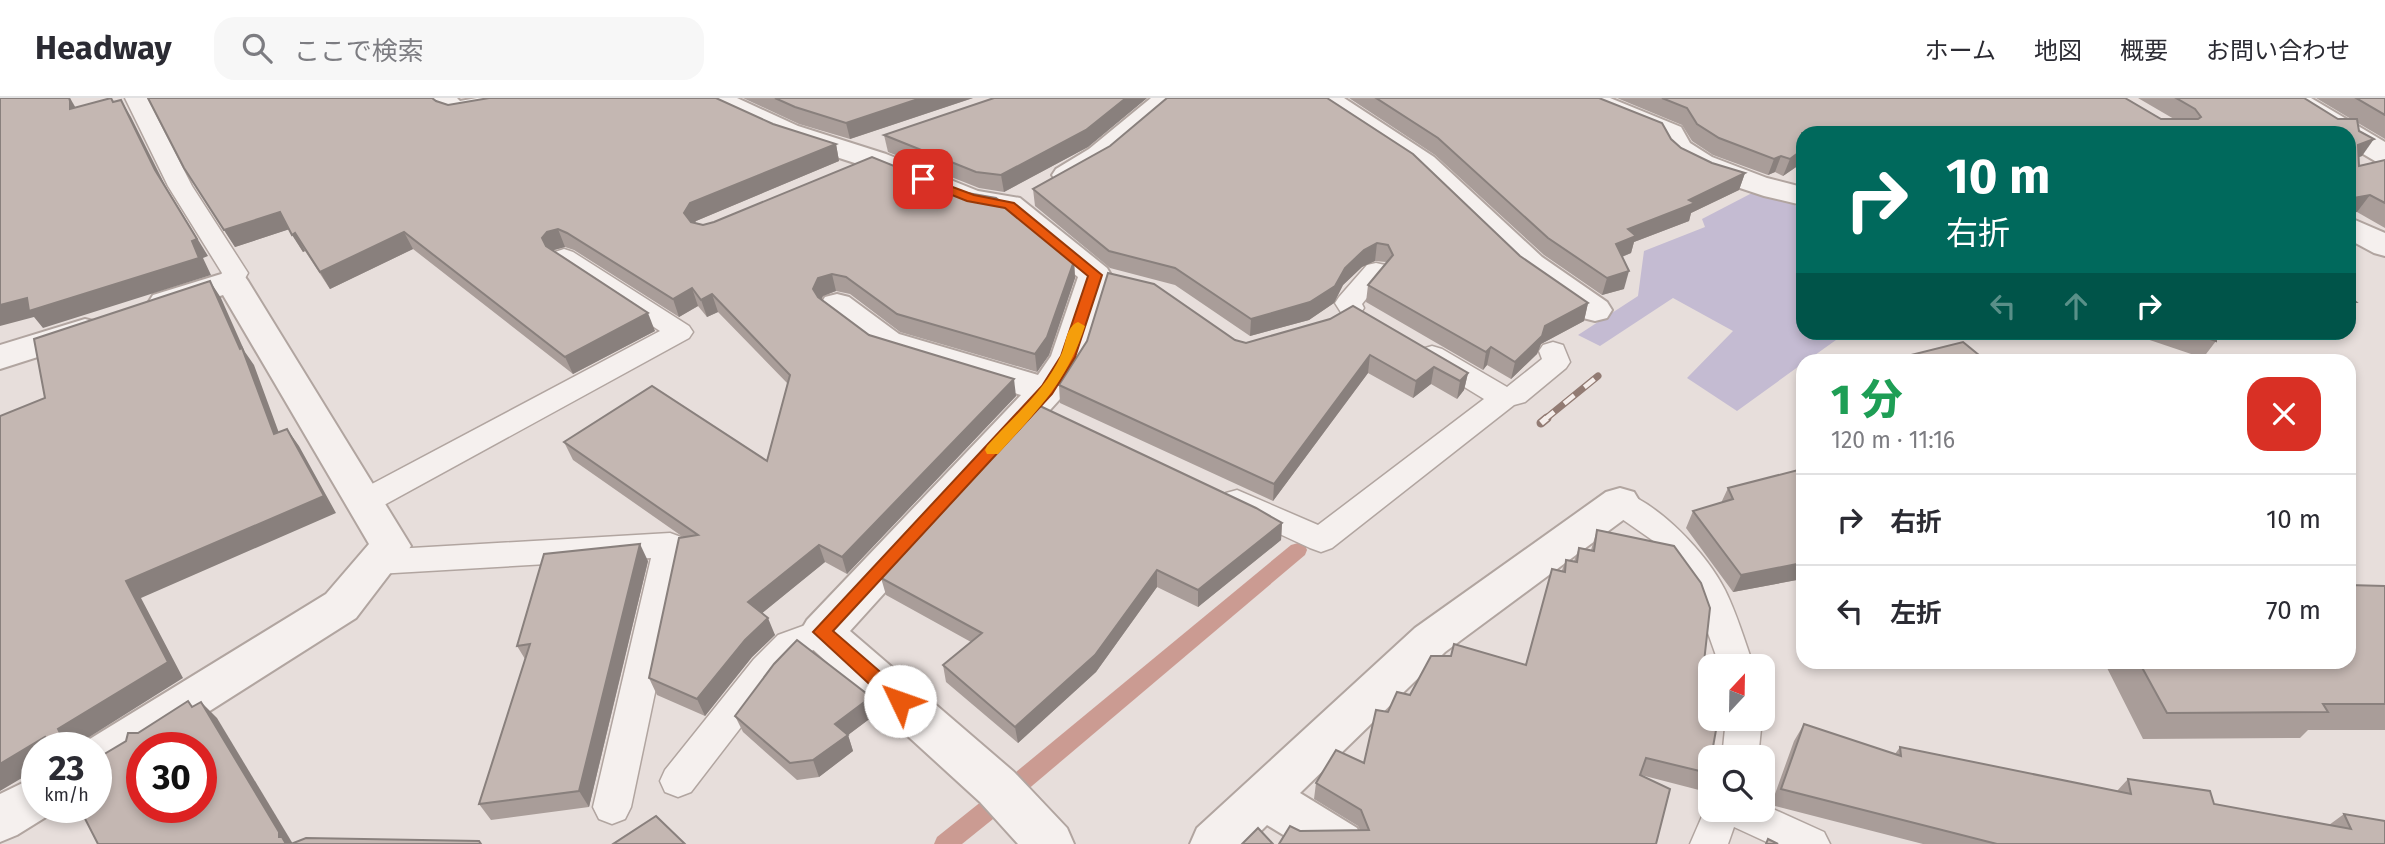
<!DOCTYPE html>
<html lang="ja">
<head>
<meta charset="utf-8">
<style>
  body { margin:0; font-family:"Fira Sans","Noto Sans JP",sans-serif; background:#f7f7f7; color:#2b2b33; height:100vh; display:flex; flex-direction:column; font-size:26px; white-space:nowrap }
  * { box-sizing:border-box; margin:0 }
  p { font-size:23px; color:#7c7c81 }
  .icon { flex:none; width:38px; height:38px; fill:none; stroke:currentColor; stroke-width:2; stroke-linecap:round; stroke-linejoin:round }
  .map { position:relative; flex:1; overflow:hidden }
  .details { position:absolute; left:1796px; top:256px; width:560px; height:315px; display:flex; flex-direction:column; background:#fff; border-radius:21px; box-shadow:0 4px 10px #0003 }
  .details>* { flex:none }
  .top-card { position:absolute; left:1796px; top:28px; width:560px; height:214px; border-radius:21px; box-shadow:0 4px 10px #0003; background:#00695c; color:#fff; overflow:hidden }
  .needle { width:46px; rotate:22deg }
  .fabs { position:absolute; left:1698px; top:556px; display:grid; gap:14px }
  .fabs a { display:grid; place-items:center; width:77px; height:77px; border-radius:14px; background:#fff; box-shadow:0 4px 10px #0003; font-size:35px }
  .speed { position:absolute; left:21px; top:634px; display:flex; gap:14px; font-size:35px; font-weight:700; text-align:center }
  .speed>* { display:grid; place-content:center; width:91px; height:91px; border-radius:50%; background:#fff; box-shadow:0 4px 10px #0003; line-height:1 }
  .speed small { font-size:18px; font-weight:400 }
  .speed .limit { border:10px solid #d22; background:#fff; color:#111 }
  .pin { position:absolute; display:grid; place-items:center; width:60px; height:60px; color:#fff; margin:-30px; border-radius:14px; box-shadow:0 4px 10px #0006 }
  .me { position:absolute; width:77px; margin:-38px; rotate:312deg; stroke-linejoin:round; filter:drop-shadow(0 0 5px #0008) }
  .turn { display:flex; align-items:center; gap:24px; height:147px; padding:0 35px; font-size:32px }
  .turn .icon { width:91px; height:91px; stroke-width:2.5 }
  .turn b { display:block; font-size:49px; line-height:60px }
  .lanes { display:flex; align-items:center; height:66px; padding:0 35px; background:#0003; justify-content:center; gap:35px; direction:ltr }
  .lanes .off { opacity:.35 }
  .round { display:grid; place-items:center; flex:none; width:74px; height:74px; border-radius:21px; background:#f7f7f7 }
  .head { display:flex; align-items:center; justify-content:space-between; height:119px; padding:0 35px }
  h1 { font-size:42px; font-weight:800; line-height:52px; color:#1e9e55 }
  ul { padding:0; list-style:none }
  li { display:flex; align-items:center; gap:21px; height:91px; padding:0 35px; border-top:2px solid #e1e1e2 }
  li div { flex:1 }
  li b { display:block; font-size:26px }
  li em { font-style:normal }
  header { display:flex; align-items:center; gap:42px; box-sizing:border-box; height:98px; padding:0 35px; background:#fff; border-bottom:2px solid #e1e1e2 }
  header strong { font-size:33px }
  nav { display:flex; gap:38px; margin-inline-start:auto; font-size:24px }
  .search { width:490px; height:63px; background:#f7f7f7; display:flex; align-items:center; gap:18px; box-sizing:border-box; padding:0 24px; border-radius:21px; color:#7c7c81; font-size:26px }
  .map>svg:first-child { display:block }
  .green { fill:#c4bbd2 }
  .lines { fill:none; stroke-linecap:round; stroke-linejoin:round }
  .stream { fill:#cb9b92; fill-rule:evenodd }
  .service-casing { stroke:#b1a5a0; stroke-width:3 }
  .minor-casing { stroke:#b1a5a0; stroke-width:4 }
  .service { fill:#f5f0ee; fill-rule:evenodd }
  .minor { fill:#f5f0ee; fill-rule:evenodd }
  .rail-far1-casing { stroke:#927b73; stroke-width:7 }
  .rail-casing { stroke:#927b73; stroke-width:9 }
  .rail-far1 { stroke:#f5edea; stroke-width:4.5; stroke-dasharray:13; stroke-linecap:butt }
  .rail { stroke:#f5edea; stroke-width:6; stroke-dasharray:18; stroke-linecap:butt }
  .wall { fill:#a99d99 }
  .shaded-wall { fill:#89807d }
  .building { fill:#c4b7b2; stroke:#89807d; stroke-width:2; fill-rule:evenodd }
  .route { fill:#ea580c; stroke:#983908; stroke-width:2 }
  .slow { fill:#f59e0b }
</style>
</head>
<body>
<header>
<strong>Headway</strong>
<div class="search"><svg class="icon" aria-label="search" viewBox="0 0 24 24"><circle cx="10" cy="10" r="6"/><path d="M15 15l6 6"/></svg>ここで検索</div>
<nav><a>ホーム</a><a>地図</a><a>概要</a><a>お問い合わせ</a></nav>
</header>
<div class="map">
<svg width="2385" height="746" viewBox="0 0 2385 746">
  <rect width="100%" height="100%" fill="#e7dedb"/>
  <path class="green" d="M1752 95 1794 106 1802 116V234L1841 235 1836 242 1808 262H1802V266L1737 313 1687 280 1733 233 1673 200 1600 248 1578 237 1638 198 1644 153 1705 129 1702 121Z"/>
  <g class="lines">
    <g class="stream">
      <path d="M1298 445 1305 447 1307 452 1305 457 1026 693 1018 695 1010 693 1007 686 1010 679 1291 447Z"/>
      <path d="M990 700 998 703 1001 710 998 717 962 746H934L937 739 982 703Z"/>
    </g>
    <defs>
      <g id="service">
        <path d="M125 0H147L192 88 248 175 240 189 231 191 222 189 218 183 222 175 168 88Z"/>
        <path d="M564 151 573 154 689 228 693 234 689 240 375 412 364 415 353 412 349 404 353 396 660 233 555 164 551 159 555 154Z"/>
        <path d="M1376 165 1385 167 1389 173 1362 206 1364 210 1360 216 1351 218 1342 216 1335 205 1339 199 1367 167Z"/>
        <path d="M1553 244 1563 247 1570 264 1566 270 1525 304 1514 307 1332 450 1321 454 1310 450 1226 411 1222 403 1226 395 1237 392 1318 427 1484 301 1422 263 1418 257 1422 251 1432 248 1442 251 1507 289 1542 261 1539 253 1543 247Z"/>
        <path d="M1620 393C1659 405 1707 456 1725 492 1737 516 1745 544 1754 569H1720L1696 501 1655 444 1609 412 1605 404 1609 396Z"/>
        <path d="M670 435 681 439 686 447 631 709 625 721 612 726 599 721 593 709 651 460 377 476 366 473 361 464 366 455 377 452Z"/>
        <path d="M822 521 834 525 839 534 834 543 802 557 778 581 691 694 678 699 665 694 660 683 665 672 754 561 778 537Z"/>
        <path d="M1726 621H1762L1758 660H1722Z"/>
        <path d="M1710 700V712H1762V706L1824 734 1830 746H1771L1734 729 1728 746H1690Z"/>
      </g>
      <g id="minor">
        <path d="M425 0H457L460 3 477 0H544L540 6 530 8 455 21 445 18Z"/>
        <path d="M700 0H737L798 28 886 56 978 93 1020 100 1107 170 1111 177 1086 259 1060 301 850 533 1014 674 1067 730 1074 746H1018L980 704 807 546 800 534 807 522 1021 297 875 252 825 215 820 207 825 199 837 196 849 199 899 236 1038 277 1051 258 1078 179 999 115 960 108 864 68 778 40 704 6Z"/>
        <path d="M1151 0H1182C1169 19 1099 74 1078 83 1070 87 1064 85 1056 83L1052 77 1056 71 1089 51Z"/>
        <path d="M1311 0H1344L1434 59 1542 159 1607 204 1612 212 1607 220 1595 223 1583 220 1518 173 1412 71 1315 6Z"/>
        <path d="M1572 0H1610L1681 29 1690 45 1712 59 1767 80 1802 89V107L1764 98 1707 79 1677 64 1668 56 1659 40 1576 6Z"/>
        <path d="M2277 0H2311L2385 44V66L2375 63 2348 47V35H2328L2281 6Z"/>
        <path d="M2348 119 2385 135V158L2374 155 2348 141Z"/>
        <path d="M231 173 243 176 248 183 411 448 356 520 153 649H142V657L112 675 96 681V649H78L80 647 326 496 369 446 223 197 165 216 153 213 148 205 153 197Z"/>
        <path d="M85 221 97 224 102 232 97 240 0 271V247Z"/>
        <path d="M1620 390 1634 394 1640 404 1634 414 1445 554 1300 695 1357 730 1364 746H1298L1267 727 1248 746H1190L1197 730 1415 530 1606 394Z"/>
        <path d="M37 678V709H56L54 714 17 737 0 744V696Z"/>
      </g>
    </defs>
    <use href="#service" class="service-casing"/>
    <use href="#minor" class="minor-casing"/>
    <use href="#service" class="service"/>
    <use href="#minor" class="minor"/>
    <defs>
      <path id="rail-far1" d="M1544 322 1598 278"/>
      <path id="rail" d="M1541 325 1547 320"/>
    </defs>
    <use href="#rail-far1" class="rail-far1-casing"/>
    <use href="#rail" class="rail-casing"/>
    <use href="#rail-far1" class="rail-far1"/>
    <use href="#rail" class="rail"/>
  </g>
  <g class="wall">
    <path d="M743 0H973L850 41 799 26Z"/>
    <path d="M994 0H1147L1088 49 1004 94 979 90 888 54 884 37Z"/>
    <path d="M1349 0H1599L1671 41 1681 50 1712 65 1745 75 1739 92 1691 115 1689 123 1634 144 1631 155 1622 159 1624 191 1602 197 1544 157 1435 57Z"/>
    <path d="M1617 0H2125L2161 21H2174L2138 0H2304L2338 21H2351L2316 0H2385V41L2358 25 2362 58 2359 59V68L2385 62V130L2357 114 2348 35H1802V69L1799 67 1783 78 1775 74 1768 77 1713 57 1692 43 1682 27Z"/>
    <path d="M436 3 448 7 773 26 836 46 839 63 696 123 694 125 703 127 1074 163 1075 180 1049 257 1037 274 900 234 850 196 836 193 823 198 821 201 869 237 1016 298 847 476 825 464 762 515 775 537 752 559 705 618 657 597 649 580 683 439 573 362 564 344 767 363 788 286 718 214 707 219 698 208 679 219 574 152 565 149 554 152 553 153 655 233 573 276 413 151 330 191 305 153 303 154 289 131 235 149 184 70Z"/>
    <path d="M1110 48 1520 158 1588 205 1584 223 1541 246 1537 256 1511 281 1487 267 1483 272 1366 204 1368 187 1386 166V164L1375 163 1362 169 1343 187 1334 205 1309 222 1250 238 1175 187 1110 170 1035 108 1033 91Z"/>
    <path d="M2348 197 2356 204 2348 213Z"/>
    <path d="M1330 221 1468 275 1464 292 1457 301 1431 286 1413 300 1368 275 1273 403 1060 305 1059 287 1235 242 1246 245Z"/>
    <path d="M2126 234H2216V243L2203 260Z"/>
    <path d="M1802 371V481L1733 494 1686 430 1693 413 1721 405 1728 390Z"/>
    <path d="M1282 425 1281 442 1198 509 1157 489 1096 574 1018 645 946 584 943 567 971 544 886 497 881 480Z"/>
    <path d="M1597 432 1704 564 1708 675 1699 692 1641 677 1656 746 1300 733 1360 732 1358 728 1314 701 1316 685 1364 665 1388 614 1410 597 1525 567 1566 462 1574 463 1579 450 1591 452Z"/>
    <path d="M648 463 589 709 491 722 479 706 525 561 517 548Z"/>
    <path d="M2385 488V632H2308L2300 640 2143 641 2104 564H2348Z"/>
    <path d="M871 599 876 616 848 637 853 653 819 679 797 682 743 634 735 618Z"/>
    <path d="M1804 626 1895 656 1900 649 2117 693 2128 681 2214 706 2329 727 2344 716 2385 746H1923L1771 707 1794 643Z"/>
  </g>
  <g class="shaded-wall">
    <path d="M69 0H70L81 19 70 11Z"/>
    <path d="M921 0H973L850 41 846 25Z"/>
    <path d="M1126 0H1147L1088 49 1004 94 1001 77Z"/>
    <path d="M121 2 131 19 166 89 208 158 203 160 211 177 43 230 34 219 0 228V207L155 72Z"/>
    <path d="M2374 41 2362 58 2348 63 2358 47Z"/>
    <path d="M836 46 839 63 696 123 689 132 684 115 690 105Z"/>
    <path d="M1802 52V58L1799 67 1783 78 1790 61Z"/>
    <path d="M1781 58 1775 74 1768 77 1774 61Z"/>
    <path d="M1745 75 1739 92 1691 115 1689 123 1634 144 1631 155 1611 163 1616 146 1628 131Z"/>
    <path d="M2370 97 2357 114 2348 116V101Z"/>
    <path d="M280 114 290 131 235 149 224 132Z"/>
    <path d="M558 131 565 149 554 152 549 157 542 140 547 134Z"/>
    <path d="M404 134 413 151 330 191 320 174Z"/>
    <path d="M295 135 305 153 303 154 292 137Z"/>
    <path d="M1377 145 1375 163 1362 169 1343 187 1334 205 1309 222 1250 238 1251 221 1345 170 1364 152Z"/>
    <path d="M1074 163 1075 180 1049 257 1037 274 1035 256Z"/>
    <path d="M1629 173 1624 191 1602 197 1607 180Z"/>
    <path d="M832 176 836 193 823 198 818 208 813 191 818 180Z"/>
    <path d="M210 183 221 200 245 254 254 267 286 354 274 336 240 251Z"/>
    <path d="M692 190 698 208 679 219 673 201Z"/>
    <path d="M712 196 718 214 707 219 701 202Z"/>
    <path d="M1588 205 1584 223 1541 246 1537 256 1511 281 1515 264 1545 228Z"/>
    <path d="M648 215 655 233 573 276 565 259Z"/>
    <path d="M1491 249 1487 267 1483 272 1486 254Z"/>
    <path d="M1370 257 1368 275 1273 403 1274 386Z"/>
    <path d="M1434 269 1431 286 1413 300 1416 283Z"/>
    <path d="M1468 275 1464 292 1457 301 1460 283Z"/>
    <path d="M1014 281 1016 298 847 476 842 459Z"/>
    <path d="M287 331 299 348 336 415 141 500 183 580 83 643 91 649H75L60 635 58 631 126 483Z"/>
    <path d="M1282 425 1281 442 1198 509V492Z"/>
    <path d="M640 446 648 463 589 709 579 693Z"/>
    <path d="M819 447 825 464 755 521 748 504Z"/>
    <path d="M1802 465V481L1733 494 1741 477Z"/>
    <path d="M1157 472V489L1096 574 1018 645 1015 629Z"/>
    <path d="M768 520 775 537 752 559 705 618 697 601 745 542Z"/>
    <path d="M871 599 876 616 848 637 853 653 819 679 813 662 835 626Z"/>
    <path d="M201 604 217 620 293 746H286L279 739Z"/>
    <path d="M45 639 56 649H37V671L0 693V666Z"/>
  </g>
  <g class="building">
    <path d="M0 0H69L70 3V11L111 0 113 4 121 2 155 72 197 141 192 143 199 160 29 213 27 200 0 207Z"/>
    <path d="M148 0H432L436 3 448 7 489 0H716L773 26 836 46 690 105 684 115 691 124 703 127 714 124 872 59 956 93 996 100 1074 163 1047 239 1035 256 897 216 846 179 832 176 818 180 813 191 818 199 869 237 1014 281 842 459 819 447 748 504 768 520 745 542 697 601 649 580 679 440 698 437 564 344 652 288 767 363 790 277 712 196 701 202 692 190 673 201 567 135 558 131 547 134 542 140 546 148 648 215 565 259 404 134 320 174 295 135 292 137 280 114 224 132 184 70Z"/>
    <path d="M775 0H921L846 25 795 9Z"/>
    <path d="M994 0H1126L1086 32 1001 77 976 74 884 37Z"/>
    <path d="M1167 0H1327L1413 56 1520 158 1588 205 1545 228 1542 238 1515 264 1491 249 1486 254 1368 187 1393 157 1388 147 1377 145 1364 152 1345 170 1335 188 1310 204 1251 221 1175 170 1109 153 1033 91 1110 48Z"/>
    <path d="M1376 0H1599L1662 25 1671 41 1681 50 1712 65 1745 75 1689 102 1695 105 1628 131 1636 138 1616 146 1629 173 1607 180 1548 140 1438 40Z"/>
    <path d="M1662 0H2125L2161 21H2198L2201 19 2195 11 2176 0H2304L2338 21H2357L2359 33 2374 41 2358 47 2359 68 2385 62V105L2370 97 2348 101V35H1802V52L1790 61 1781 58 1774 61 1719 40 1697 26 1687 10Z"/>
    <path d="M2356 0H2385V17Z"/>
    <path d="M1108 175 1154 186 1235 242 1246 245 1330 221 1353 208 1468 275 1460 283 1434 269 1416 283 1370 257 1274 386 1059 287 1087 243Z"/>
    <path d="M210 183 240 251 242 250 274 336 287 331 324 398 126 483 168 564 58 631 60 635H76V649H50L45 639 0 666V318L45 300 34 241Z"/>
    <path d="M2348 197 2356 204H2348Z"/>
    <path d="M2191 234H2216V243Z"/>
    <path d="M1963 244 1985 262H1889H1891Z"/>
    <path d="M1040 308 1256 410 1282 425 1198 492 1157 472 1095 557 1015 629 943 567 982 535 881 480Z"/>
    <path d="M1802 371V465L1741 477 1693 413 1733 401 1728 390Z"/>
    <path d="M1597 432 1674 448 1701 485 1710 510 1704 564 1724 569H1710V621H1718L1711 660H1710L1708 675 1646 660 1640 677 1670 691 1656 746H1279L1290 728 1300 733 1369 732 1361 712 1316 685 1336 652 1364 665 1376 612 1388 614 1397 594 1410 597 1431 558H1451L1454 546 1526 567 1552 471 1565 474 1566 462 1577 464 1579 450 1594 453Z"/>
    <path d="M640 446 579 693 479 706 530 546 517 548 544 456Z"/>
    <path d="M2348 487 2385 488V606H2323L2328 614 2167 615 2139 564H2348Z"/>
    <path d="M797 542 871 599 835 626 848 637 813 662 790 665 735 618 774 566Z"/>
    <path d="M188 603 192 609 201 604 279 734V739H282L286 746H98L79 709H96V661L126 643 128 635H138ZM142 649H201V709H142Z"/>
    <path d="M1804 626 1901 658 1900 649 2131 696 2128 681 2210 693 2214 706 2351 731 2344 716 2385 723V746H1997L1781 691Z"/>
    <path d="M656 718 685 746H613Z"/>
    <path d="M1258 730 1273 746H1242Z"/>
    <path d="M306 740 479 743 481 746H291Z"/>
    <path d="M1768 741 1778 746H1766Z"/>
  </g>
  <path class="route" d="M923 78 974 97 1014 105 1102 177 1075 259 1052 296 833 533 907 597 909 603 907 608 900 611 893 608 813 534 1042 288 1061 258 1088 178 1005 110 967 103 919 84 917 81Z"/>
  <path class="slow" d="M1078 224 1085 228C1067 284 1036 314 998 356H987L985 352 987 348C1012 320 1046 292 1061 257 1066 247 1066 228 1078 224Z"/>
</svg>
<div class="fabs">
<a><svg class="needle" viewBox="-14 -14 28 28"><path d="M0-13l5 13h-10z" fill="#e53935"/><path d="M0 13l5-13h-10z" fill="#7c7c81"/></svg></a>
<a><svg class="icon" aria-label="search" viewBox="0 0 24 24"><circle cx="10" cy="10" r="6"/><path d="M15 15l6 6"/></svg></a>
</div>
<div class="speed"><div>23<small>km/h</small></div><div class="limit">30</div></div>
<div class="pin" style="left:923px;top:81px;background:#d93025"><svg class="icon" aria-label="arrive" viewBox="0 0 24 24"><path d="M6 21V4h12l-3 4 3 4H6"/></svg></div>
<svg class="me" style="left:900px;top:603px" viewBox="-20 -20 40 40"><circle r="19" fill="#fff"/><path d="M0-13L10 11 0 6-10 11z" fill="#ea580c"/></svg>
<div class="top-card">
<div class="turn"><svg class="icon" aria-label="right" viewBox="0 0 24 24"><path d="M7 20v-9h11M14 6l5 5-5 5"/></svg><div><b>10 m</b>右折</div></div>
<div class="lanes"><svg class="icon off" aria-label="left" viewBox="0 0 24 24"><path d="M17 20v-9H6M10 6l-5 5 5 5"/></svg><svg class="icon off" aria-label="ahead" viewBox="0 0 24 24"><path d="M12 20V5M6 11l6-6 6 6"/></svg><svg class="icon" aria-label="right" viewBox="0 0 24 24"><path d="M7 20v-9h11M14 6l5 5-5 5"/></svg></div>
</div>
<section class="details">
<div class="head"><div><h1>1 分</h1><p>120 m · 11:16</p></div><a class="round" style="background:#d93025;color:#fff"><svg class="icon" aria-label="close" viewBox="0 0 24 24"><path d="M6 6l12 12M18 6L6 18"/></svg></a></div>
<ul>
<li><svg class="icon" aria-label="right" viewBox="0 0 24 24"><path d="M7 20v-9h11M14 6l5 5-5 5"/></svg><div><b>右折</b></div><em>10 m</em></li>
<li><svg class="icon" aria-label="left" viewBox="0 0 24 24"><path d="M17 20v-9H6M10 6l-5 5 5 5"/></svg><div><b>左折</b></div><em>70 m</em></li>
</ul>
</section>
</div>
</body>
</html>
